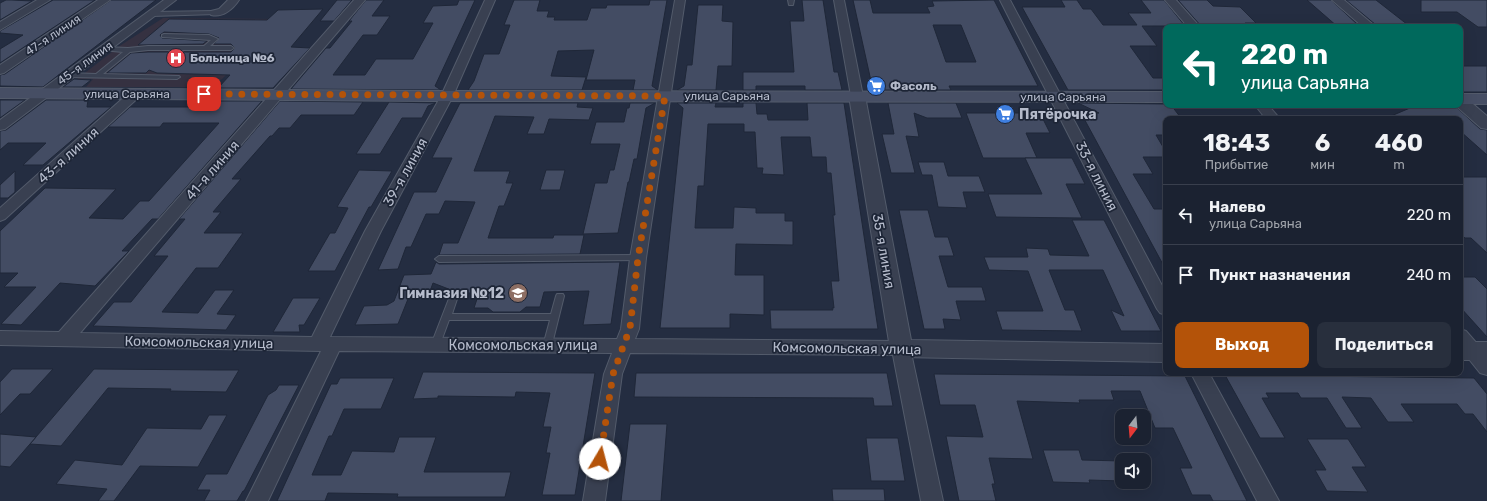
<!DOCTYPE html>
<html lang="ru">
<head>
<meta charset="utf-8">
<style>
  body { margin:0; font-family:Rubik,sans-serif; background:#282f3d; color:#f1f3f6; height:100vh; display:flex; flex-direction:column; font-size:15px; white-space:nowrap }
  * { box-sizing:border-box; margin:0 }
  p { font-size:13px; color:#a0a4ab }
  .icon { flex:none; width:22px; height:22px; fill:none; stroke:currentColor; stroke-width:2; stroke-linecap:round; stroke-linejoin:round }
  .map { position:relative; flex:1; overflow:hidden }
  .drawer { position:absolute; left:1163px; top:116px; width:300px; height:260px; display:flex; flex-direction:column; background:#1b2231; border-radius:8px; box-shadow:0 4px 16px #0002,0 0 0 1px #393f4d }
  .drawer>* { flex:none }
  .hud { position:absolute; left:1163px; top:24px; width:300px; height:84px; border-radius:8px; box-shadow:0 4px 16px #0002,0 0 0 1px #393f4d; background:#00695c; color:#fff; overflow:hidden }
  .needle { width:26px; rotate:196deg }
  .controls { position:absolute; left:1115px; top:409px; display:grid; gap:8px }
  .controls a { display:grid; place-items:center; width:36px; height:36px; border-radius:8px; background:#1b2231; box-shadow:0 4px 16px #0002,0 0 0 1px #393f4d; font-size:20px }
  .pin { position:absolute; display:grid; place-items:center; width:34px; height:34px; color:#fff; margin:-17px; border-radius:8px; box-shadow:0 2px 6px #0006 }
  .me { position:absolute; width:44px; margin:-22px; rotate:8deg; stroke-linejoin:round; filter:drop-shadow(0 0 3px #0008) }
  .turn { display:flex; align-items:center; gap:14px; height:84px; padding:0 12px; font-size:18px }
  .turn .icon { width:52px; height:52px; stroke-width:2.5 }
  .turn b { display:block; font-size:28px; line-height:34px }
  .eta { display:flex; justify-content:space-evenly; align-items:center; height:68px; text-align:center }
  .eta b { font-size:24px; font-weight:700; line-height:28px }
  .primary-button { display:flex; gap:8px; margin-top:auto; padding:8px 12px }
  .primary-button a { flex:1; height:46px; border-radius:8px; background:#b45309; color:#fff; font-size:16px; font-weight:700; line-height:46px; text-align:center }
  .primary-button a+a { background:#282f3d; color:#f1f3f6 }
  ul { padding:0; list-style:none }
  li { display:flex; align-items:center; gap:12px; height:60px; padding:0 12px; border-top:1px solid #393f4d }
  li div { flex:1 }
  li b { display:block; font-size:15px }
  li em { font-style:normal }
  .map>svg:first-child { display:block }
  .medical { fill:#353141 }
  .building { fill:#434c63; stroke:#1f2738; fill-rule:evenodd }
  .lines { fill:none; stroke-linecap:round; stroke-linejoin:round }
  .service-casing { stroke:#535b6b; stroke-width:2 }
  .minor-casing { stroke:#535b6b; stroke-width:2 }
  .tertiary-casing { stroke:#535b6b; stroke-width:2 }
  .secondary-casing { stroke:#535b6b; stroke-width:2 }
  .service { fill:#394051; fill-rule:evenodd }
  .minor { fill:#394051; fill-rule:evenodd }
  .tertiary { fill:#394051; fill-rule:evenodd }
  .secondary { fill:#464e64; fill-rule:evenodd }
  .route { stroke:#b45309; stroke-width:7; stroke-dasharray:0 12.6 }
  .labels { text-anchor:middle; stroke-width:3.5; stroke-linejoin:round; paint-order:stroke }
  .far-street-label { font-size:12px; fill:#b5bbcb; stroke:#1d2536 }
  .far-poi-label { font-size:12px; font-weight:bold; fill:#b5bbcb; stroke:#1d2536; text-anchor:start }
  .poi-label { font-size:14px; font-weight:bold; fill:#b5bbcb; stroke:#1d2536; text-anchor:start }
  .street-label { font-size:14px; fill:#b5bbcb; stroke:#1d2536 }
</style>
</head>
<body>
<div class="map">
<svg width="1487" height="501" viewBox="0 0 1487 501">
  <rect width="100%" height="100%" fill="#242d41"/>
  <path class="medical" d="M163 18 282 19 214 87H86L93 79H77L121 45Z"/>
  <g class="building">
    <path d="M6 0H12L32 1 0 20V3Z"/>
    <path d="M53 0H95L0 63V49L23 35 0 33V31Z"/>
    <path d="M111 0H156L43 87 0 86V75L5 74Z"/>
    <path d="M337 0H352L334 21H320Z"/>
    <path d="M366 0H384L372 16H390L377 35H363L333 75H365L376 59H413L433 23H423L433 6 457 5 459 0H475L435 86 441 90 291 89 326 48H330L352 21H349Z"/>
    <path d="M514 0H540L537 11H549L547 17H555L554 20H587L591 8H606L607 5H649L650 0H667L652 86 658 90H633L635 80H586L594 50 558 51 551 76 586 77 582 90H468L474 81 484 54H499L510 25H504Z"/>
    <path d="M802 0H823L834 72H838L842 90H805V86H756V90H743V72H794L790 21H804Z"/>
    <path d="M853 0H870L873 13H930L927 7 934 6 932 1 994 0 1038 86H949L951 90H873ZM933 25H961L976 62H946Z"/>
    <path d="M1061 0H1077L1083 9H1091L1103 25H1137L1128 13H1151L1141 0H1164L1185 26H1142L1157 46H1130L1153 78H1166V90H1068L1022 7H1065Z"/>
    <path d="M1178 0H1207L1213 6 1240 7 1256 23H1245L1249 27 1201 26Z"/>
    <path d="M1307 0H1331L1358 25H1356L1358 27H1338Z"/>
    <path d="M1346 0H1376L1408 25H1376Z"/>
    <path d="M1421 0H1487V27H1478L1457 12H1421Z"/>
    <path d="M698 5H723L722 21 733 22 732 66H718L716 90H677L684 86 687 65H692Z"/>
    <path d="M323 9 291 47 310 48 273 88H218L230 75 157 73 149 70 146 73H107L131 53 148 52H231L235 48 231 44H214L219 38 209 34 164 32 160 35 162 38 207 41 203 44 138 45 169 19 267 20 278 10Z"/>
    <rect x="1460" y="66" width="27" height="26"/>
    <path d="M74 79 91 80 82 87H63Z"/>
    <path d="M0 100H25L0 118Z"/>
    <path d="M46 100H88L87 107H111L43 165H23L46 143H8L0 150V131L6 130Z"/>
    <path d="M206 101H262L158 219H152L122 251H129L95 286 60 283 21 325 1 324 36 287H4L18 273H0V231L45 188 116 189 89 218 123 219 140 201H149L219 123H163L160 127H108L130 107H201Z"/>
    <path d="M280 101 363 102 354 115H301L290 128H279L272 136H270L232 179H241L213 212H221L204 233H243L218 268H196L162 312 198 313 215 290H234L217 314 236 315 226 330 93 326 114 302H131L168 256H154L185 219H179Z"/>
    <path d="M389 102 436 103 428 106 422 118H402L380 154H356Z"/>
    <path d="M460 103H578L577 107 593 108 589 120 549 119 544 134H527L534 117 495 116 474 171H510L506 183H513L504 206H499L488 238H553L554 235H584L580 254 439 255 443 243H458L475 202 445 201 439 214H426L411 247H406L398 269 378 270 414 192H436L452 158H432Z"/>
    <path d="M630 103H655L646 108 637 159H634L629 182H628L618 233 583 234 595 183H607L610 170H614L620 144H590L596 122H624L627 108H629Z"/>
    <path d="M677 103H716L715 107H743V103H756L757 114H767L768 120H808L807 103H844L878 329H771L770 310H833L832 308H834L831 281H839L833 215H835L831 173H827L826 157H812L810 137H781L784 175 762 174 763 168H757L755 132H744V124H708L704 186H698L695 228H733L734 207 756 208V213H785V221H793V245L736 244 735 275H764V315L730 314V328H660L683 108Z"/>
    <path d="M888 103H956L962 118H927L914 113 919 137 906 136 915 173H891L882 134H894Z"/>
    <path d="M1078 103 1166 104V105H1171L1181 118H1166V135H1156L1166 152V157H1143L1153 174H1133L1154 209H1166V270L1081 113H1099Z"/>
    <path d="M1417 105H1454L1480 129 1487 130V155L1460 131V119H1384Z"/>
    <path d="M966 113H1040L1050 133H1026L1037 158H983Z"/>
    <path d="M1025 158H1072L1085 184H1066L1082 218 996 217 988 194H1042Z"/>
    <path d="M918 162H944L948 176H979L985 192H963L967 208 938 207 932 175H922Z"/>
    <path d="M359 170 392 171 371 207H369L335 271H308L330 233H335L348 208 337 207Z"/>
    <path d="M546 170H565L560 190H540Z"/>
    <path d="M15 171V192L8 198H0V185Z"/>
    <path d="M1460 177H1487V253L1471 238H1465L1460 234Z"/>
    <path d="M899 210H928L935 237H948L954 256H939L948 287H982L986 301H956L961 320 943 319 945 329H924Z"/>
    <path d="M1072 220H1104L1161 331H1121L1111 310 1124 316 1103 270H1049L1065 310H1074L1082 331 1002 330 996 311H1043L1028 271 989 270 984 257H1028L1026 248 1048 249 1050 255 1089 256Z"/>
    <path d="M436 262 439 264 620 262 611 324 583 325 589 291 544 292 540 307H526L520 312H493L488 308H474L479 293H459L433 283 429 294H410L398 324 355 325 364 306 387 305 394 301 404 275 431 274Z"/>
    <path d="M1460 277H1475L1487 289V337L1460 307Z"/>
    <path d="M293 298H320L304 325H299L300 332H273Z"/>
    <path d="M12 369H53L30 394H20L0 415V382Z"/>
    <path d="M94 369 218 370H239L226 392 170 391 171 389 108 388 61 446 30 444Z"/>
    <path d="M423 372 595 373 575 495H542L550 453H546L551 427H543L550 393 516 392 515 397 438 396V398L413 399Z"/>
    <path d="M636 373H887L893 406H874L873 398 634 397Z"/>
    <path d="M934 374 1185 376 1247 501H1213L1210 495H1192L1180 468H1192L1173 428H1155L1140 391H1111L1114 400H1079L1080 403 1017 401 1033 459 989 458 995 484H992L996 501H959L946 436 983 437 975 405H940Z"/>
    <path d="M1225 375 1474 378 1487 394V432L1473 414H1465L1457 404H1401L1414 422H1388L1371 398 1342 397 1362 428H1346L1327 398H1301L1298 393H1266L1269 398H1262L1285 438H1260Z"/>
    <path d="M340 378H394L381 409H344L332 436H329L312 475H341L352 451 394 452 399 437H436L424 472H511L505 497H397L398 494 328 493 325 501H277L331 384H337Z"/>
    <path d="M279 385H299L244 491H243L237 501H204L210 490H197L206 474H227L268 395 276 390Z"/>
    <path d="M209 415H227L198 467 140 466 114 501H98L107 489 56 484 75 460 122 465 147 428 201 429Z"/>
    <path d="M630 424H667L661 501H621Z"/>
    <path d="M0 434 36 437 10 467 0 466Z"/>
    <path d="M866 438H898L905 481H871Z"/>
    <path d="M1307 439H1348L1366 467H1352L1368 492 1327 491 1315 470H1326Z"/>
    <path d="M1043 450H1079L1082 460 1122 461V481L1089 480 1090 483 1053 482Z"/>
    <path d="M832 489H884L885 501H833Z"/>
  </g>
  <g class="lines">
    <defs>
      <g id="service">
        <path d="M788 0H794L793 5H789Z"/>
        <path d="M215 11 217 12V14L152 16 149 14 152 12Z"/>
        <path d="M164 34 209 35 218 39 210 46H231L234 48 231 50H148L130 52 103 74 179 76 180 77 177 79 69 77 66 75 69 73 96 74 123 52 102 50 101 49 104 47 128 48 148 46H204L211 40 162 37V35Z"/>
        <path d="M638 255 641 256 642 258 641 260 439 262 435 259 439 256Z"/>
        <path d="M454 293 457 294 458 296 452 314H551L556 296 557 294H563L564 296 551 348H545L543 346 550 320H449L439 347H433L431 345 450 296 451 294Z"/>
      </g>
      <g id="minor">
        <path d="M37 0H50L0 30V22Z"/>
        <path d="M98 0H110L4 73 0 74V65Z"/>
        <path d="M164 0H176L5 129 0 130V120Z"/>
        <path d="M228 0H239C233 9 223 18 211 15L210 13 211 11 219 9Z"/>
        <path d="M354 0H365L80 333 312 337 365 231 441 96 485 0H495L453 96 381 231 330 337 617 339 621 329 630 258 675 0H685L646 258 639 329 635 339 901 341 907 343 910 348 943 501H921L893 355 630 353 622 374 605 501H583L604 374 612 353 339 351 268 501H246L321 351 0 345V331L59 332Z"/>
        <path d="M834 0H844L863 96 861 99H853L851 96Z"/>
        <path d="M1000 0H1010L1166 293V315L1160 313 1157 309Z"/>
        <path d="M1165 0H1176L1200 27H1188Z"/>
        <path d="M1332 0H1344L1376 27H1363Z"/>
        <path d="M135 90 139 91 141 94 139 97 5 219 0 221V208L131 91Z"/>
        <path d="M1255 105H1268L1280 119H1266Z"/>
        <path d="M1460 329 1466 331 1487 355V375L1480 373 1460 348Z"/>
        <path d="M1191 373H1209L1279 501H1257Z"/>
      </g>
      <g id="tertiary">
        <path d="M857 91 863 93 865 96 911 340 1166 344V362L901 357 893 354 890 348 849 96 851 93Z"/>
        <path d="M1460 96 1466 98 1487 116V129L1481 128 1455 105H1460Z"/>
        <rect x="1460" y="342" width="27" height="18"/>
      </g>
      <g id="secondary">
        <path d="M0 88 427 91 1166 92V102L427 101 0 98Z"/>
        <rect x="1460" y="94" width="27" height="10"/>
      </g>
    </defs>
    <use href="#service" class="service-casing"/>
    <use href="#minor" class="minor-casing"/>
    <use href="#tertiary" class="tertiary-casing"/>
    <use href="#secondary" class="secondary-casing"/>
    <use href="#service" class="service"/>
    <use href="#minor" class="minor"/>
    <use href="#tertiary" class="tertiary"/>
    <use href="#secondary" class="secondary"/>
  </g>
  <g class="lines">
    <path class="route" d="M204 94 665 96 638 258 630 328 613 374 600 459"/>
  </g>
  <defs>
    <symbol id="hospital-disc" viewBox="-11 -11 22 22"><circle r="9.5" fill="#e0444e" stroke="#1d2536"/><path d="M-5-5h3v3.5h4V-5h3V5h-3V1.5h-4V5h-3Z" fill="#fff"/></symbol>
    <symbol id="supermarket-disc" viewBox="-11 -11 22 22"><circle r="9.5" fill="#3f7fe0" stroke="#1d2536"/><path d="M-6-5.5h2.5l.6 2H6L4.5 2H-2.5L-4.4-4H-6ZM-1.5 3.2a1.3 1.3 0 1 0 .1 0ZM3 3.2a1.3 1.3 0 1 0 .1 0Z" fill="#fff"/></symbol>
    <symbol id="school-disc" viewBox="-11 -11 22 22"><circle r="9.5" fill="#8d6e63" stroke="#1d2536"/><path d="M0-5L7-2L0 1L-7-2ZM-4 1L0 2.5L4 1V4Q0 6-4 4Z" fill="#fff"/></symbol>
  </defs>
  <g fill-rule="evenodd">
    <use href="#hospital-disc" x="165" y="47" width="22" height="22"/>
    <use href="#supermarket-disc" x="865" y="75" width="22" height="22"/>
    <use href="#supermarket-disc" x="994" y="103" width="22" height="22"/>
    <use href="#school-disc" x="507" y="282" width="22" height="22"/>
  </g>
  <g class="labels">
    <g class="far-street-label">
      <text transform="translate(53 35) rotate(-34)" y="4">47-я линия</text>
      <text transform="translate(85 63) rotate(-36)" y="4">45-я линия</text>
      <text x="127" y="98">улица Сарьяна</text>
      <text x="727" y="100">улица Сарьяна</text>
      <text x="1063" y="101">улица Сарьяна</text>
    </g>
    <g class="far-poi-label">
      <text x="190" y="62">Больница №6</text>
      <text x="890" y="90">Фасоль</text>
    </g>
    <g class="poi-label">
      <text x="1019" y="119">Пятёрочка</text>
      <text x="504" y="298" text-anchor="end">Гимназия №12</text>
    </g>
    <g class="street-label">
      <text transform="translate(68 155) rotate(-42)" y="5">43-я линия</text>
      <text transform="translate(212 170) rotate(-49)" y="5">41-я линия</text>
      <text transform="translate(405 172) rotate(-61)" y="5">39-я линия</text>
      <text transform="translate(1097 176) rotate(63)" y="5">33-я линия</text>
      <text transform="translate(884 251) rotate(80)" y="5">35-я линия</text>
      <text transform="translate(199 342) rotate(1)" y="5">Комсомольская улица</text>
      <text x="523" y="350">Комсомольская улица</text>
      <text transform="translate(847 348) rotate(1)" y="5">Комсомольская улица</text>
    </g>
  </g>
</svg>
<div class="controls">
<a><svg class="needle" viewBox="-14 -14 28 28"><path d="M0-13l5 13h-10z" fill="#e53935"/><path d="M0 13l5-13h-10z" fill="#a0a4ab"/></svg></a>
<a><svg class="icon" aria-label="sound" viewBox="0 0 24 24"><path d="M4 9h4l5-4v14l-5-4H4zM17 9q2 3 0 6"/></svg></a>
</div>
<div class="pin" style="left:204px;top:94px;background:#d93025"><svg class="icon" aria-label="arrive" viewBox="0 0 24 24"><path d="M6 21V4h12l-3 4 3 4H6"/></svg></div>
<svg class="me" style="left:600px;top:459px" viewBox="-20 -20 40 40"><circle r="19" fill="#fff"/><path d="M0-13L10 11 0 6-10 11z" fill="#b45309"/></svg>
<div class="hud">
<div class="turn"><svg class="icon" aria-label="left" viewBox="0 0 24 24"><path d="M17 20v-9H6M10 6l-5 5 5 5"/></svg><div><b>220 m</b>улица Сарьяна</div></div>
</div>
<section class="drawer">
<div class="eta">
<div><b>18:43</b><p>Прибытие</p></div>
<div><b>6</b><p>мин</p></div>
<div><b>460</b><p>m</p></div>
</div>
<ul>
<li><svg class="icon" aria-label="left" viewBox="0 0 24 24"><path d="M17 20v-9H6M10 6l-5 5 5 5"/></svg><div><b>Налево</b><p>улица Сарьяна</p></div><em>220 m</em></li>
<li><svg class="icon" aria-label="arrive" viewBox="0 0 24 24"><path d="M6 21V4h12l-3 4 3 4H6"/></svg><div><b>Пункт назначения</b></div><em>240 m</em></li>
</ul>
<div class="primary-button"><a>Выход</a><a>Поделиться</a></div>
</section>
</div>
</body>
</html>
